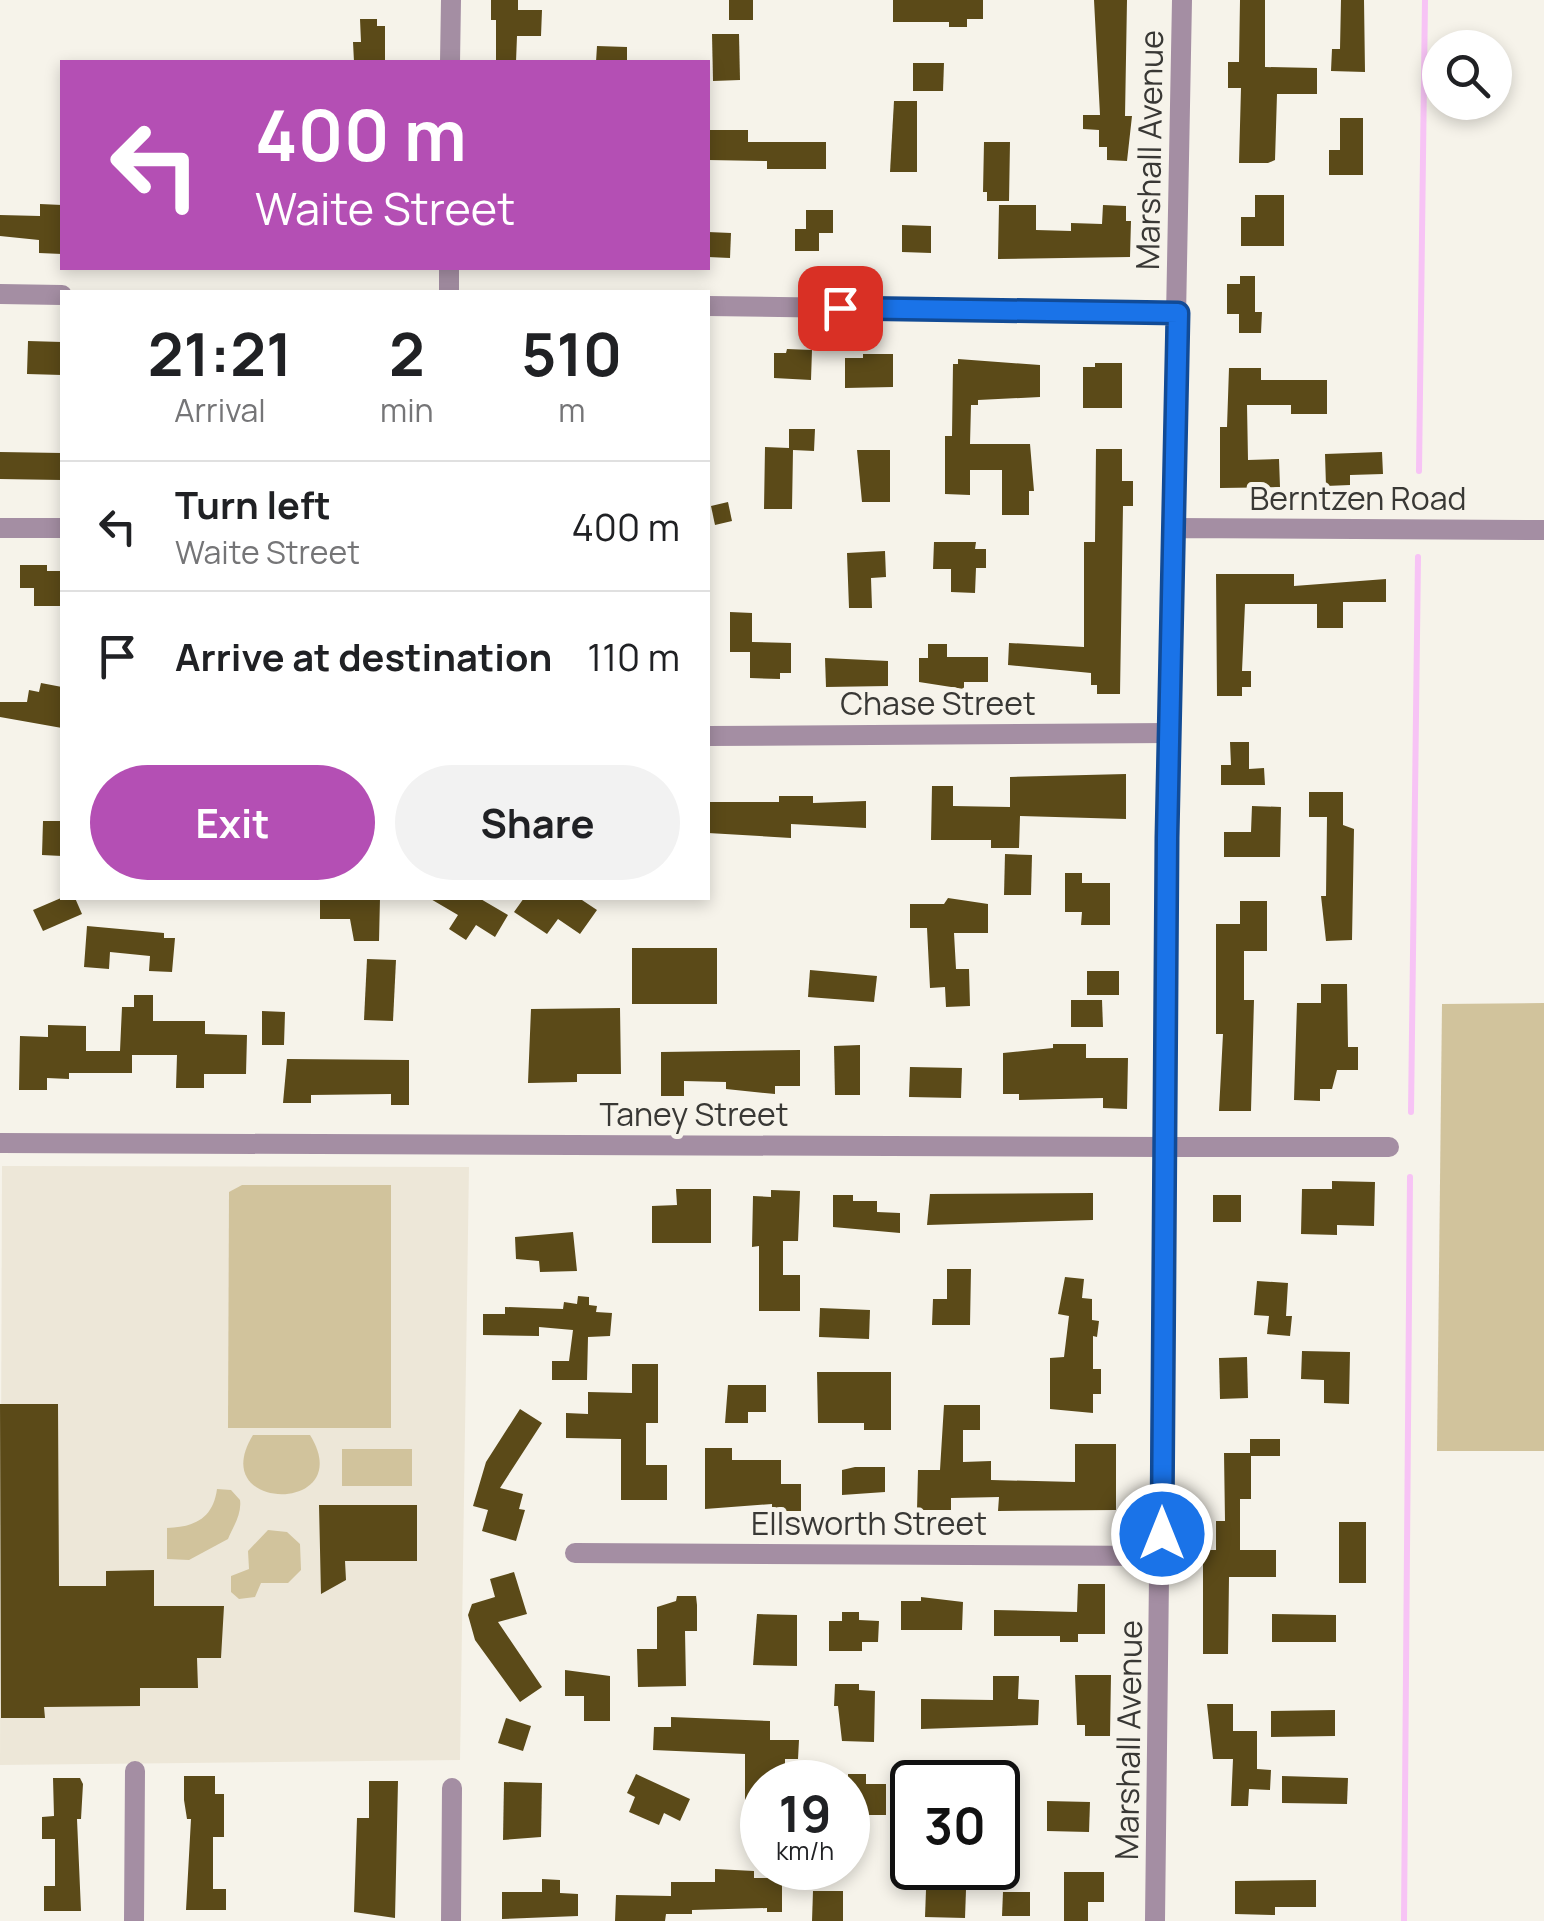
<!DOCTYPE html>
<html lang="en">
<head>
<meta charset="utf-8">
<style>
  body { margin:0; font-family:Manrope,sans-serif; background:#f2f2f2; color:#202124; height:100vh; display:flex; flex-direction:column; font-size:38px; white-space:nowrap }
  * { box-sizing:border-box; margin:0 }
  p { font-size:32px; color:#757577 }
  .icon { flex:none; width:55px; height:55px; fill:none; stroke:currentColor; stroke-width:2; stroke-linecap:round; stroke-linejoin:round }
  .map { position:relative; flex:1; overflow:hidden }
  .details { position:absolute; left:60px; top:290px; width:650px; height:610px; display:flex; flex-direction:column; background:#fff; border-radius:0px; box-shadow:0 5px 15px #0003 }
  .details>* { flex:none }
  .top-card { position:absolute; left:60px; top:60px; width:650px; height:210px; border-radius:0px; box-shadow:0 5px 15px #0003; background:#b44fb4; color:#fff; overflow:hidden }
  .controls { position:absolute; left:1422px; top:30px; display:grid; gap:20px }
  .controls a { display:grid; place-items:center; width:90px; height:90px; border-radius:50%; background:#fff; box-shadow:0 5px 15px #0003; font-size:50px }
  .speed { position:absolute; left:740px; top:1760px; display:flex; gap:20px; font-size:50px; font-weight:700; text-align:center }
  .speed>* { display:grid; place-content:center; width:130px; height:130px; border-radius:50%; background:#fff; box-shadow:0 5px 15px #0003; line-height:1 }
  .speed small { font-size:25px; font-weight:400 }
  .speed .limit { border:5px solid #111; border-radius:15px; background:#fff; color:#111 }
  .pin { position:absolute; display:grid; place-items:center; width:85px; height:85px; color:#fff; margin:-42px; border-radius:20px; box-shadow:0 5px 15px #0006 }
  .me { position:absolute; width:110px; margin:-55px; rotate:0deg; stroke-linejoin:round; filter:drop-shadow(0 0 8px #0008) }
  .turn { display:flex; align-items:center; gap:35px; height:210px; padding:0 30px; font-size:45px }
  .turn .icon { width:130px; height:130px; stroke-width:2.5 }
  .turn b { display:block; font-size:70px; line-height:85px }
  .eta { display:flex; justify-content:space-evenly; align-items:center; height:170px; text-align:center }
  .eta b { font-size:60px; font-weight:700; line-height:70px }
  .action { display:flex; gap:20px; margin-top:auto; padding:20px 30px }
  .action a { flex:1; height:115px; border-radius:60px; background:#b44fb4; color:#fff; font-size:40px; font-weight:700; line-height:115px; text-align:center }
  .action a+a { background:#f2f2f2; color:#202124 }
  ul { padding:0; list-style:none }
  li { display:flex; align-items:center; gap:30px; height:130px; padding:0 30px; border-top:2px solid #e0e0e0 }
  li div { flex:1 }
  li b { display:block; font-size:38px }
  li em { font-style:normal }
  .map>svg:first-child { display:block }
  .built { fill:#ede7d8 }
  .green { fill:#d1c39c }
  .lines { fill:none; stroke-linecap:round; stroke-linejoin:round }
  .stream { stroke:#f7c3f5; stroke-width:6 }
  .building { fill:#5b4a18 }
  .minor { stroke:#a48ea3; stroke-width:20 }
  .tertiary { stroke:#a48ea3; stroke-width:20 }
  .route-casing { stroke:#114b97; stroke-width:25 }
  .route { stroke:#1a73e8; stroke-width:18 }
  .labels { text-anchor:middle; stroke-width:10; stroke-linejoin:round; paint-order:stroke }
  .street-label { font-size:32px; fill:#393835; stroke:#f6f3ea }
</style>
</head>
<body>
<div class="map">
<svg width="1544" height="1921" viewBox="0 0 1544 1921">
  <rect width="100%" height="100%" fill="#f6f3ea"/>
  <path class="built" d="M2 1166 469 1167 460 1760 0 1765Z"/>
  <g class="green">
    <path d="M1544 1003V1451H1437L1442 1004Z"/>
    <path d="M242 1185H391V1428H228L229 1192Z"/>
    <path d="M253 1435H310C359 1514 204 1514 253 1435Z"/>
    <rect x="342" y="1449" width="70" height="37"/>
    <path d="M217 1489 231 1490 240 1500C242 1514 233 1527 228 1539L189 1560 167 1559V1528C194 1527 213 1519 217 1489Z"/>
    <path d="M268 1530 287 1532 300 1544 301 1570 288 1583H261L255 1597 239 1599 231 1592V1576L249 1569 248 1551Z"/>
  </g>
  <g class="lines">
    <g class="stream">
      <path d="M1419 471 1425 0"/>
      <path d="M1411 1112 1418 557"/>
      <path d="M1404 1921 1410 1177"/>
    </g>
  </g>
  <g class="building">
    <path d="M491 0H518V10H542L541 36H517L516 62H496V20H491Z"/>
    <rect x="729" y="0" width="24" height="20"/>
    <path d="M893 0H983V19H967V27H949V22H893Z"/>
    <path d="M1094 0H1127L1125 116H1132L1127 161 1107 160V147H1099V130L1083 129V115H1100Z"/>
    <path d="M1240 0H1265V67L1317 68V94H1277L1275 160 1268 163H1239L1241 88H1228V62H1239Z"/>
    <path d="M1341 0H1364L1365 72 1331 71 1332 49H1340Z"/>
    <path d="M360 19H377V26H385V62H354L353 42H361Z"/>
    <path d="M712 34H739L740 80 713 81Z"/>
    <path d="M597 46 627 47V62H596Z"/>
    <path d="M913 63H944L943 91H913Z"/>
    <path d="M894 101H917V172H890Z"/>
    <path d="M1340 118H1363V175H1329V150H1340Z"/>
    <path d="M708 130H748V142H826V169H767V161L708 160Z"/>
    <path d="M984 142H1010L1009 201H987V192H983Z"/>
    <path d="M1255 195H1284V246H1241V217H1255Z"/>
    <path d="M40 204 62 205V254L39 253V240L0 236V215L40 216Z"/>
    <path d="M999 205H1036V230L1071 231V223L1102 224 1103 205 1126 206V221H1131L1130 257 998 259Z"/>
    <path d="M806 210H833V233H819V251H795V229H806Z"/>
    <path d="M902 225 931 226V253L902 252Z"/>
    <path d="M708 232 731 233 730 258 708 257Z"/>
    <path d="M1240 276H1255V312H1262L1261 333H1239V314H1227V284H1240Z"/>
    <path d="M28 341 62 342V375L27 374Z"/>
    <path d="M787 349 812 350 811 380 774 378V353H786Z"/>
    <path d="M863 354H893V387L845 388V358H863Z"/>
    <path d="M958 359 1040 365V397L978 400V405H971L970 444H1030L1034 491H1029V515H1002V470H970V495L945 494V436H952L953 364H958Z"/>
    <path d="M1095 363H1122V408H1083V367H1095Z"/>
    <path d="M1229 368H1261V380H1327V414H1291V405H1247L1248 460 1279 459 1280 487 1220 488V427H1227Z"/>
    <path d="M789 429H815L814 451 793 450 792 509H764L765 447 789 448Z"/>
    <path d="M1096 449H1122V481H1133V506H1123L1120 694H1097V685H1091V673L1008 665 1009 643 1084 647V542H1095Z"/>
    <path d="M857 450H890V502H862Z"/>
    <path d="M0 452 62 453V480L0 479Z"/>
    <path d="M1382 452 1383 474 1350 475V485L1326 486 1325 454Z"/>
    <path d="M728 502 732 521 715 525 711 506Z"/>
    <path d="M934 542H976L975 549H986V568H976L975 593 951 592V569H933Z"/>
    <path d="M885 551 886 577 871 578 872 608H849L847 553Z"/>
    <path d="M20 565H47V571H60V606H34V588H20Z"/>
    <path d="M1216 574H1294V586L1386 579V602H1343V628H1317V604H1245L1242 671H1251V687H1242V696H1217Z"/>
    <path d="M730 612 752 613V642L791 643V673H780V679L750 678V652H730Z"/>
    <path d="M928 644H947V657H988V682H964V689L919 682V658H928Z"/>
    <path d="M825 658 888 661V686L826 687Z"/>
    <path d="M41 683 62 687V728L0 717V702H27L29 690 39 692Z"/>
    <path d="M1230 742H1249V769L1264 768 1265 785H1221V765H1231Z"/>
    <path d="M1126 774V819L1020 816 1019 848H991V840H931L932 786H953V806L1010 807V777Z"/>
    <path d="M1309 792H1343V825L1354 829 1352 940 1326 941 1321 896H1326L1327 817H1309Z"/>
    <path d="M779 796H813V803L866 801V828L791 824V838L708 833 710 802H779Z"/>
    <path d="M1252 806 1281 807 1280 857H1224V832H1251Z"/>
    <path d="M43 821H62V856L42 855Z"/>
    <path d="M1005 854 1032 855 1031 895H1004Z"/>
    <path d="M1065 873H1082V883H1110V925H1081L1082 912H1065Z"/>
    <path d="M61 898H75L82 914 43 931 33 910Z"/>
    <path d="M320 898H380L379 941H354L350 919H320Z"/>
    <path d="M429 898H479L508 915 495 937 476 925 466 940 449 929 458 915Z"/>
    <path d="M524 898H579L597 910 580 934 558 919 547 934 514 912Z"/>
    <path d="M948 898 988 904V933H954L956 969H969L970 1006 946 1007 945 987 930 988 927 928H910V904H944Z"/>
    <path d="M1240 901H1267V951H1244V1000H1254L1251 1111H1219L1223 1034H1216V924H1240Z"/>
    <path d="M87 926 164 933V938H175L172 972 149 971 150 956 110 952 109 969 84 967Z"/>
    <rect x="632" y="948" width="85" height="56"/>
    <path d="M367 959 396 960 393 1021 364 1020Z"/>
    <path d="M810 970 877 976 874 1002 808 997Z"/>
    <rect x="1087" y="971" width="32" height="24"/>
    <path d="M1321 984H1347L1348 1047H1358V1070H1337L1332 1089H1320V1101L1294 1100 1297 1003H1321Z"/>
    <path d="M134 995H153V1021H205V1034L247 1035 246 1074H204V1088H176L177 1055H132V1073H69V1079L47 1078V1090H19L20 1036 48 1037V1025L86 1026V1051H120L122 1007H134Z"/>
    <path d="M1071 1000H1102L1103 1027H1071Z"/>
    <path d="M620 1008 621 1074H577V1082L528 1083 531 1009Z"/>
    <path d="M262 1011 285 1012 284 1045H262Z"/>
    <path d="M1053 1044H1086V1058H1128L1127 1109 1103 1108V1098L1019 1100V1094H1003V1053L1053 1048Z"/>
    <path d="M860 1045V1095H835L834 1046Z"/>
    <path d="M800 1050V1086H775V1094L726 1089V1082L684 1081V1096H661V1052Z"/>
    <path d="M287 1059 409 1060V1105H391V1094L311 1095V1103H283Z"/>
    <path d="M910 1067 962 1068 961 1098 909 1097Z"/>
    <path d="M1332 1181 1375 1182 1374 1226 1337 1225V1235L1301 1234 1302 1189H1332Z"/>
    <path d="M676 1189H711V1243H652V1206L677 1205Z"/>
    <path d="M771 1190 800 1191 798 1241H783V1275H800V1311H759V1246L752 1247 753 1196 771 1197Z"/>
    <path d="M1093 1193V1220L927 1225 930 1194Z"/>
    <path d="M833 1195H853V1201H877V1212L900 1213V1233L833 1227Z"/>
    <rect x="1213" y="1195" width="28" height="27"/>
    <path d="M573 1232 577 1271 540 1272 539 1261 516 1259 515 1237Z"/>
    <path d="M947 1269H971L970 1325H932L933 1299H947Z"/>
    <path d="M1065 1277 1084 1279 1082 1298 1092 1299V1320L1099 1321 1097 1337 1093 1336V1369H1101V1394H1093V1413L1050 1409V1358L1064 1357 1069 1316 1058 1314Z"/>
    <path d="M1257 1281 1288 1283 1286 1316H1292L1290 1336 1267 1334 1269 1316 1254 1315Z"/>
    <path d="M578 1296 589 1297V1305L597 1306 596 1312 612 1313 610 1336 588 1337 587 1380H552V1361H569L573 1330 539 1327V1336L483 1335V1314H505V1307L563 1309 564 1302 577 1304Z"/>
    <path d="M820 1308 870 1310 869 1339 819 1337Z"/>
    <path d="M1302 1351 1350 1352 1349 1404 1324 1403V1380L1301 1379Z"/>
    <path d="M1247 1357 1248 1398 1220 1399 1219 1358Z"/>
    <path d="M632 1364H658V1423H646V1465H667V1500H621V1439L566 1438V1413L588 1414V1392L632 1393Z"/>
    <path d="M817 1372H891V1430H864V1423H818Z"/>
    <path d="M728 1385H766V1412H748V1423H725Z"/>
    <path d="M0 1404H58L59 1586H106V1571L154 1570V1606H224L221 1658H197L198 1688H140V1706L44 1707 45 1718H1Z"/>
    <path d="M944 1405H980V1430H963V1462L991 1461V1480L1075 1482V1444H1116V1510L998 1511 999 1497 951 1498V1510H917L918 1470H940Z"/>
    <path d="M520 1409 542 1423 500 1488 523 1494 519 1509 525 1510 516 1541 482 1531 488 1510 473 1506 486 1462Z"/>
    <path d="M1250 1439H1280V1456H1251V1499H1240V1550H1276V1577H1229L1228 1654H1203V1550H1216V1521H1225L1224 1453H1250Z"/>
    <path d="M705 1448H732V1460H781V1484H801V1511H772V1504L705 1509Z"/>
    <path d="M855 1467H885V1492L842 1495V1470Z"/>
    <path d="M319 1505H417V1561H345L346 1580 321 1594Z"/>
    <rect x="1339" y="1522" width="27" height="61"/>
    <path d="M514 1572 527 1614 498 1622 542 1687 520 1702 475 1640 468 1615 472 1604 495 1597 490 1579Z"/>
    <path d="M1078 1584H1105V1634H1078V1642H1060V1636H994V1610L1077 1612Z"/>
    <path d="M677 1596H696L697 1605V1631H685L686 1686 638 1687 637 1649H657V1607L676 1601Z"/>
    <path d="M921 1597 963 1602 962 1630H901V1601H921Z"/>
    <path d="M842 1612H859V1620L879 1621 878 1642H862V1651H829V1621H842Z"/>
    <path d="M757 1614 797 1615V1666L753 1665Z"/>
    <path d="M1272 1614 1336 1615V1642H1272Z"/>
    <path d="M565 1670 610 1676V1721H584V1696H565Z"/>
    <path d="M1075 1675H1111L1110 1736H1085V1725H1077Z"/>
    <path d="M993 1676H1019L1018 1699 1039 1700 1038 1725 921 1729V1699L993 1700Z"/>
    <path d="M835 1684H859V1690L875 1691 874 1742 842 1741 838 1706H834Z"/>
    <path d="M1207 1704H1233V1731H1257V1769L1271 1770 1270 1790 1249 1789 1248 1806H1231L1233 1759H1213Z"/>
    <path d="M1335 1710V1736L1271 1737V1711Z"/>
    <path d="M671 1717 770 1721V1740H799L798 1759H785V1782H762V1813H745V1754L653 1750 654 1727H671Z"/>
    <path d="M506 1718 531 1726 523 1751 498 1743Z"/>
    <path d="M636 1774 690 1799 680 1821 664 1813 659 1825 629 1812 635 1797 627 1793Z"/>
    <path d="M848 1774H866V1784H886V1815H848Z"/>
    <path d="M184 1776H215V1794H224V1837H213V1889H226V1910H186L191 1819H187L184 1800Z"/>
    <path d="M1282 1776 1348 1778 1347 1804 1282 1803Z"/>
    <path d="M53 1778H80L83 1784 81 1819H77L81 1911H44V1886H55V1839H42V1817L54 1816Z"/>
    <path d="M369 1781H398L395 1918 354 1912 357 1818H369Z"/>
    <path d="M504 1782 542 1783 541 1837 503 1840Z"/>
    <path d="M1047 1801 1090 1802 1089 1832 1047 1831Z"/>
    <rect x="908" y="1868" width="27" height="19"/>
    <path d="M715 1869 754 1871V1878H782V1912H767V1908L692 1910V1914H666L665 1921H615L616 1895 671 1896V1882H715Z"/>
    <path d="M1064 1872H1104V1902H1088V1921H1064Z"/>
    <path d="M542 1879 560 1880V1893L578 1894V1916L502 1919V1892H542Z"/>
    <path d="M1316 1880V1907H1275V1915L1235 1914V1881Z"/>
    <path d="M926 1890H966L965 1918 925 1917Z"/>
    <path d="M813 1891H843V1921H812Z"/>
    <path d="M1003 1892H1030V1916H1002Z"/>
  </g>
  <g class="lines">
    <g class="minor">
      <path d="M450 62 451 0"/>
      <path d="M449 292V268"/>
      <path d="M0 294 62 295"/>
      <path d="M708 306 1178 313"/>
      <path d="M0 528H62"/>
      <path d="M1172 528 1182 0"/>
      <path d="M708 736 1169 733"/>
      <path d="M575 1553 1162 1556"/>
      <path d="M134 1921 135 1771"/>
      <path d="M451 1921 452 1788"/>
      <path d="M1155 1921 1164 1147H1389"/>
    </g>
    <path class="tertiary" d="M0 1143 1164 1147 1172 528 1544 530"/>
  </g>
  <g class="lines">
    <defs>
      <path id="route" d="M840 308 1178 313 1167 838 1162 1534"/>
    </defs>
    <use href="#route" class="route-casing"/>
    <use href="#route" class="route"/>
  </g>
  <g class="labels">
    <g class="street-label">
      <text transform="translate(1150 150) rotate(-89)" y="11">Marshall Avenue</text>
      <text x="1358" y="510">Berntzen Road</text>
      <text x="938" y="715">Chase Street</text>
      <text x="694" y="1126">Taney Street</text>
      <text x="869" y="1535">Ellsworth Street</text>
      <text transform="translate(1129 1740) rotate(-89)" y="11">Marshall Avenue</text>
    </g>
  </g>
</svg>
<div class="controls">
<a><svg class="icon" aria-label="search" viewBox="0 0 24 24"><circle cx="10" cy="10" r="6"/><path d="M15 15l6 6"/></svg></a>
</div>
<div class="speed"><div>19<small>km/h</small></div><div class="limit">30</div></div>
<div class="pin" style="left:840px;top:308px;background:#d93025"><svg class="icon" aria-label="arrive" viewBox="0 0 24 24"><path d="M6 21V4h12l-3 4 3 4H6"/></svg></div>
<svg class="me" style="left:1162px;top:1534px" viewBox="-20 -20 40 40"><circle r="17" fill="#1a73e8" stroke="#fff" stroke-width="3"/><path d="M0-11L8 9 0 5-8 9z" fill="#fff"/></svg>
<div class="top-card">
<div class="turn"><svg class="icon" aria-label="left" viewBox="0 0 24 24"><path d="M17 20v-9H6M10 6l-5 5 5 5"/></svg><div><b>400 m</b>Waite Street</div></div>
</div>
<section class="details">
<div class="eta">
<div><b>21:21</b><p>Arrival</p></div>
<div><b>2</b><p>min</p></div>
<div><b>510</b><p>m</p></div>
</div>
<ul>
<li><svg class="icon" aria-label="left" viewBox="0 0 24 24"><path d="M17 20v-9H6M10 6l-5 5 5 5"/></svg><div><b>Turn left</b><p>Waite Street</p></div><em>400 m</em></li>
<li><svg class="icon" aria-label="arrive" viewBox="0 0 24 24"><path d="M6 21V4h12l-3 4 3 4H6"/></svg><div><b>Arrive at destination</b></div><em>110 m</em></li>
</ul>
<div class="action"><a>Exit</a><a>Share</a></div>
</section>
</div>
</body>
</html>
